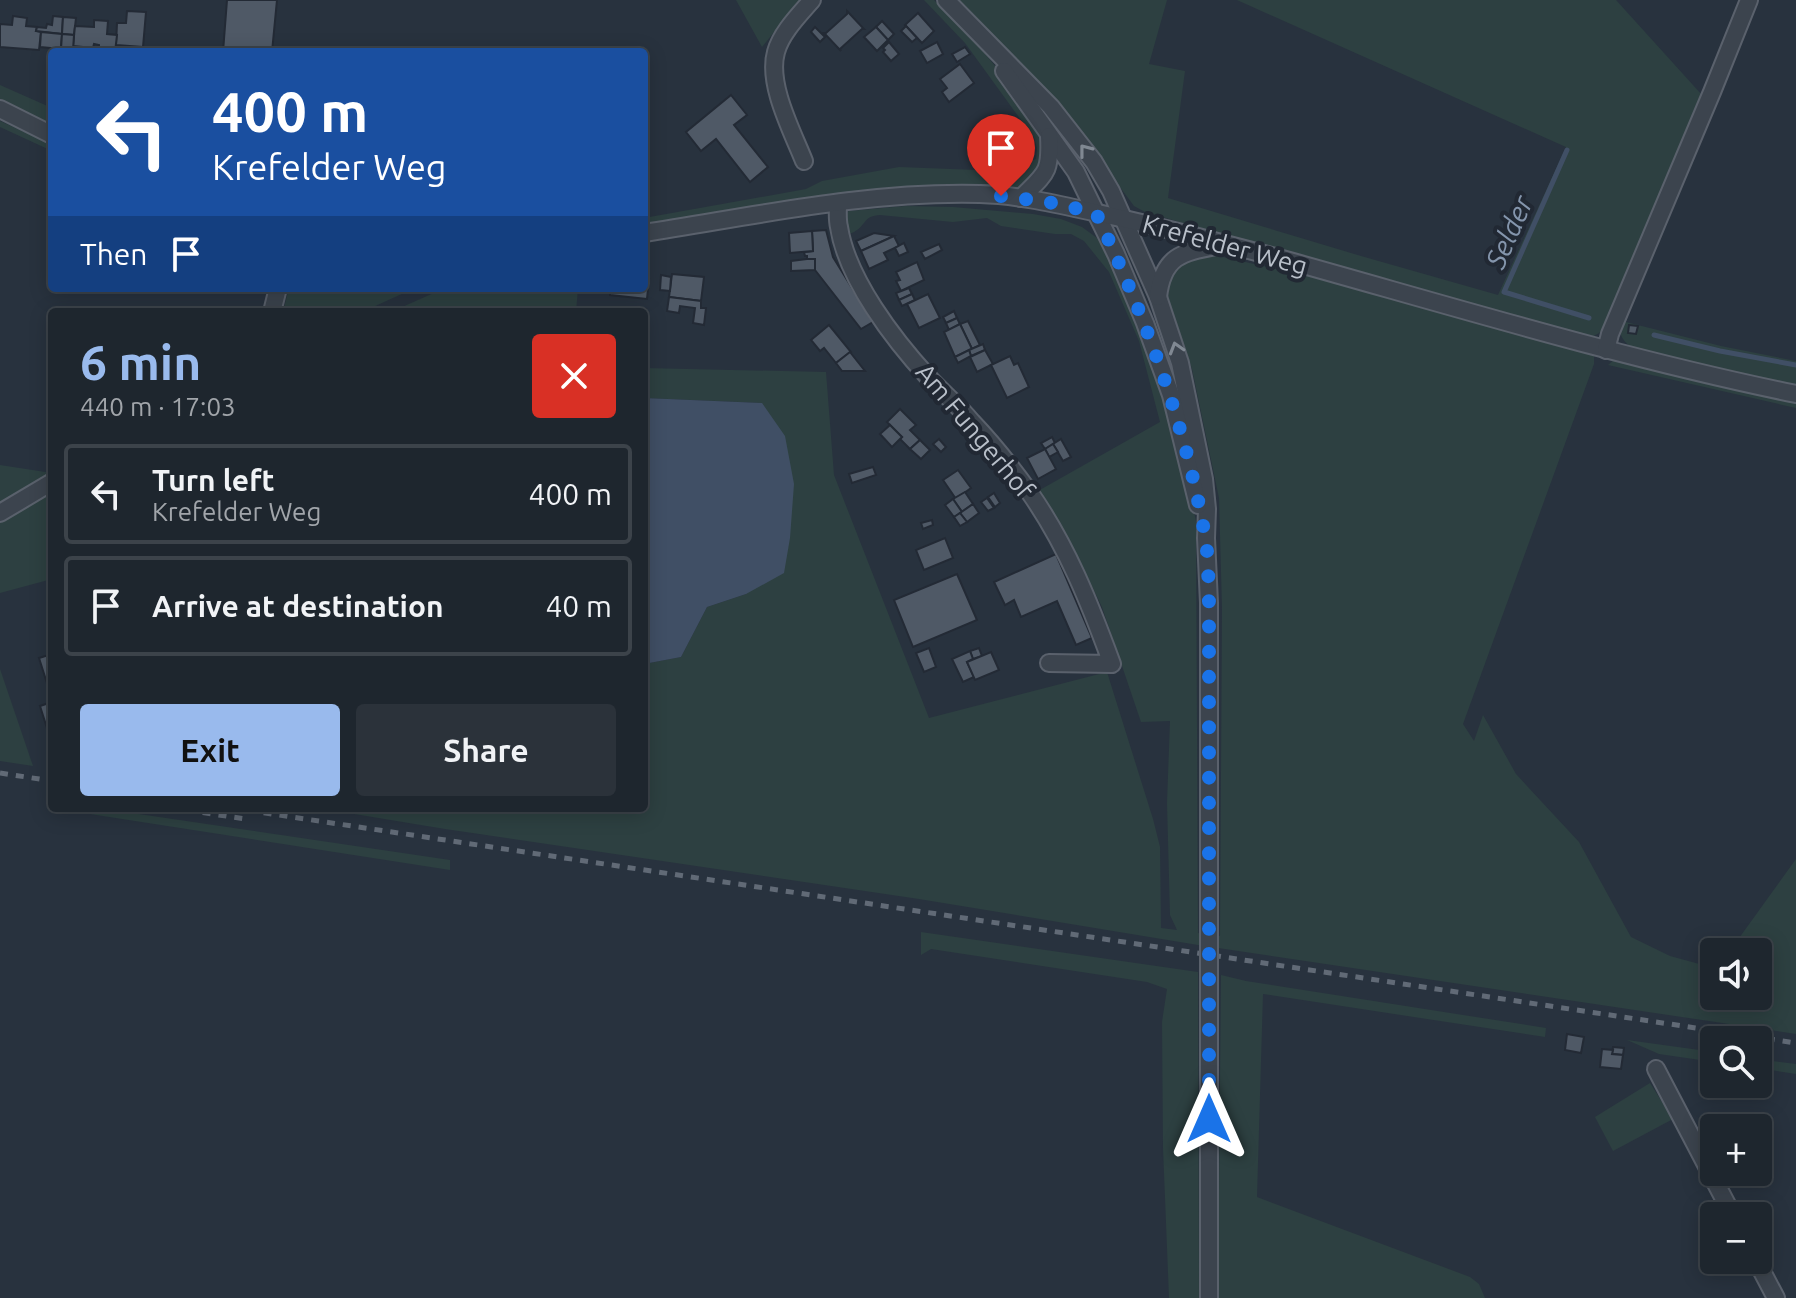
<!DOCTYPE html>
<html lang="en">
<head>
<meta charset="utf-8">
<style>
  body { margin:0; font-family:Ubuntu,sans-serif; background:#2b323a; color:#f1f3f6; height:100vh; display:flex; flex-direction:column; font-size:30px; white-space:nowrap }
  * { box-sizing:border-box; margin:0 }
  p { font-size:26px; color:#a1a5aa }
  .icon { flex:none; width:44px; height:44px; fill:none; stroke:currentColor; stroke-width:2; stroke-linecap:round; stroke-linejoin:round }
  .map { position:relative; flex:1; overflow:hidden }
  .drawer { position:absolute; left:48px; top:308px; width:600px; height:504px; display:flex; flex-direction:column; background:#1e262e; border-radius:8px; box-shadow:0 4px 20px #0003,0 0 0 2px #3c434a }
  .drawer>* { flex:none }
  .top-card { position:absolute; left:48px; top:48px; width:600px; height:244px; border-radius:8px; box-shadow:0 4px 20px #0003,0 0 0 2px #3c434a; background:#1a4fa0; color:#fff; overflow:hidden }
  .fabs { position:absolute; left:1700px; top:938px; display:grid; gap:16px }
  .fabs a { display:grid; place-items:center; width:72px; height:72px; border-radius:8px; background:#1e262e; box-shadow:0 4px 20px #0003,0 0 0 2px #3c434a; font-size:40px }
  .pin { position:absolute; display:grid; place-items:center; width:68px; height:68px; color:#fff; margin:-82px -34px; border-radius:50% 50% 50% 0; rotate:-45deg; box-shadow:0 0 8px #0007 }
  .pin .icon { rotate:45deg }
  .me { position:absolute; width:88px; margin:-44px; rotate:0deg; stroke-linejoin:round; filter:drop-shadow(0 0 6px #0008) }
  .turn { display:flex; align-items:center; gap:28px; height:168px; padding:0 32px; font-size:36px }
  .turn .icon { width:104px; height:104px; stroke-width:2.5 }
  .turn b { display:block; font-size:56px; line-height:68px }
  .then { display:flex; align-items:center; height:76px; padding:0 32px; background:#0003; gap:16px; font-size:30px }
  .round { display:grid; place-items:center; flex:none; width:84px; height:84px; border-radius:8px; background:#2b323a }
  .head { display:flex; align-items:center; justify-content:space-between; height:136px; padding:0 32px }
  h1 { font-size:48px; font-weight:700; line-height:60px; color:#99baed }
  .cta { display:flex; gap:16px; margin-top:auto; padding:16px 32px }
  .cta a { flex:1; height:92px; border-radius:8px; background:#99baed; color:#111; font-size:32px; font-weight:700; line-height:92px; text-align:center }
  .cta a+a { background:#2b323a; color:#f1f3f6 }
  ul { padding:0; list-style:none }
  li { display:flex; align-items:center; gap:24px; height:100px; margin:0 16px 12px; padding:0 16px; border:4px solid #3c434a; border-radius:8px }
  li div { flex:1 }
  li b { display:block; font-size:30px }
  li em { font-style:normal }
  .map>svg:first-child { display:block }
  .green { fill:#2d4041 }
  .water { fill:#404f65 }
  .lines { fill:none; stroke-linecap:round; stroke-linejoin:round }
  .stream { stroke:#404f65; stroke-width:5 }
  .building { fill:#4f5966; stroke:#232a35; stroke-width:2 }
  .minor-casing { stroke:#5a616c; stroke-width:20 }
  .minor { stroke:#3c444e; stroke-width:16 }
  .rail { stroke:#616a76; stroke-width:5; stroke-dasharray:8 8; stroke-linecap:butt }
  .minor-bridge-casing { stroke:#5a616c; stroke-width:20; stroke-linecap:butt }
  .minor-bridge { stroke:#3c444e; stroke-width:16 }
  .oneway { stroke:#808892 }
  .route { stroke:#1a73e8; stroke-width:14; stroke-dasharray:0 25.2 }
  .labels { text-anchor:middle; stroke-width:8; stroke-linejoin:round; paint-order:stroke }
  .street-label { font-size:26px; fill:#b8bfc9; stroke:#212833 }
  .water-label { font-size:28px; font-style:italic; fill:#8495ac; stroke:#212833 }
</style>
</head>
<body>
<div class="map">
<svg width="1796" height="1298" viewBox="0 0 1796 1298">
  <rect width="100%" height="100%" fill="#28323e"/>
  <g class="green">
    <path d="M736 0H800L762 47Z"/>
    <path d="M924 0H934L973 39 996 67 1045 136 1048 162 1022 187 915 188 644 226V218L806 189 822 181 899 167 1003 171 1036 159 1037 148 1034 138 965 43Z"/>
    <path d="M956 0H1167L1149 64 1185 71 1168 198 1361 256 1498 295 1566 147 1237 0H1616L1702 95 1604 330 1592 337 1363 275 1145 212 1134 206 1065 113Z"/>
    <path d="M0 85 52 108V126L0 102Z"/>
    <path d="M0 121 52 144V151L0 127Z"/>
    <path d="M906 206 953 207 1033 214 1061 219 1082 227 1097 238 1115 268 1158 370 1175 428 1196 521 1198 933 1220 936 1222 608 1219 498 1192 369 1168 296 1170 280 1184 260 1214 255 1308 276 1594 355V364L1463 724 1474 741 1483 715 1516 774 1579 842 1631 937 1670 956 1714 968V996H1758V952H1729L1796 859V1034L1198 945 919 899 445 829 318 808H644V664L681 657 707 607 746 594 762 403 644 398V368L826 372 834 475 929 718 1107 672 1153 819 1160 847 1161 928 1177 930 1170 915 1167 803 1170 721 1141 722 1102 607 1080 562 1038 491 1160 422 1139 341 1109 272 1084 241 1071 234H1055L1001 226 987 218 953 222 880 215C864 216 867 223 857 230 853 233 849 234 846 235L844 216 849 211Z"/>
    <path d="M289 288H415L362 312H283Z"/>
    <path d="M445 288H578L576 312H391Z"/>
    <path d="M1618 320 1721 346 1796 361V386L1730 373 1635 349C1622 342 1619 334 1618 320Z"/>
    <path d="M1614 360 1796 402V408L1608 365Z"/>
    <path d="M0 465 52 473V476L0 505Z"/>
    <path d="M52 488V579L0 593V520Z"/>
    <path d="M0 669 33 766 0 761Z"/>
    <path d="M75 808H98L450 860V870L77 812Z"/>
    <path d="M921 932 1198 972 1199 1298H1169L1163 1148 1162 1022 1167 989 1147 982 931 949 921 955Z"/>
    <path d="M1221 975 1246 981 1546 1028 1545 1037 1263 994 1257 1197 1470 1277 1479 1284 1485 1298H1218Z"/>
    <path d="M1627 1040 1714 1052V1062L1659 1054Z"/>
    <path d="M1758 1059 1796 1064V1074L1758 1068Z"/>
    <path d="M1650 1083 1673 1119 1613 1151 1595 1117Z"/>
  </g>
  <path class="water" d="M644 398 762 403 785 436 794 484 790 538 784 573 746 594 707 607 681 657 644 664Z"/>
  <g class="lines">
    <g class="stream">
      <path d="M1567 150 1504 292 1589 318"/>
      <path d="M1654 335 1720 351 1796 365"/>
    </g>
  </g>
  <g class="building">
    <path d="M227 0H277L272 52H223Z"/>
    <path d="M127 11 146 12 143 47 116 45 117 23H126Z"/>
    <path d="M847 11 864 29H862L840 49 841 51 824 33H826L847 14Z"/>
    <path d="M918 13 934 31 922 43 905 25Z"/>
    <path d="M13 16 27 18 26 26 37 27 36 31 41 32 39 50 0 47V24L12 25Z"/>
    <path d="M53 16 63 17 62 34 36 31 37 27 46 28 47 24 52 25Z"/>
    <path d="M63 17 76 18 74 35 62 34Z"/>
    <path d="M94 20 108 21 107 34 117 35 115 52 99 50V45L94 44 93 48 73 46 75 26 94 27Z"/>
    <path d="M882 21 894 34 888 40 876 27Z"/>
    <path d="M906 26 917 38 912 42 901 31Z"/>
    <path d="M815 27 825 37 820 42 811 32Z"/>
    <path d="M876 27 888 40 877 51 864 37Z"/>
    <path d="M41 32 62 34 61 49 40 47Z"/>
    <path d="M62 34 74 35 73 50 61 49Z"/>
    <path d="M889 42 899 54 891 61 883 52 885 50 883 48Z"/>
    <path d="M937 42 943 54 927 63 920 51Z"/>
    <path d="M965 47 970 54 957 62 952 54Z"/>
    <path d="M960 64 974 83 949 102 942 92 947 88 940 79Z"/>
    <path d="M731 95 747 115 734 125 768 167 750 182 716 139 701 151 686 132Z"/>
    <path d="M826 230 833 257 873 322 861 329 815 270V259H807V256H805L804 252 813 251 812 231Z"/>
    <path d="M812 231 813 251 790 253 789 233Z"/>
    <path d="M874 233 894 236 861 251 856 241Z"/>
    <path d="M894 236 899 246 884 253 888 260 869 269 861 251Z"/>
    <path d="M904 243 908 252 899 256 895 248Z"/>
    <path d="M939 244 942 250 925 259 921 252Z"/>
    <path d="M807 259H815V270L791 271V261Z"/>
    <path d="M917 262 924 280 901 291 896 281 900 280 896 272Z"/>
    <path d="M672 274 704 277 701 301 669 297Z"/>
    <path d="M661 275 671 277 670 291 660 290Z"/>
    <path d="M644 278 649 279 647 299 610 295V288H644Z"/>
    <path d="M909 288 912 294 899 300 896 293Z"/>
    <path d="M912 294 915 300 902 306 899 300Z"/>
    <path d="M928 294 940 318 919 328 907 304Z"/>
    <path d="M669 297 701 301V308H706L704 325 693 323 695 308 680 306 679 313 667 311Z"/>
    <path d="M631 308 646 309 644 326V312H630Z"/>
    <path d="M954 311 957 318 946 323 943 317Z"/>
    <path d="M957 318 960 324 949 330 946 323Z"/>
    <path d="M968 321 980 345 972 349 960 324Z"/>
    <path d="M960 324 972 349 955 357 944 332Z"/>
    <path d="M829 325 851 352 836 363 824 348 820 351 811 340Z"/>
    <path d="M1629 325 1638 326 1636 334 1628 333Z"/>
    <path d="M983 344 985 350 971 356 969 350Z"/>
    <path d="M969 350 971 356 958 363 955 357Z"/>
    <path d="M985 350 993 364 977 372 970 357Z"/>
    <path d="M850 352 865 371H842L836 363Z"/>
    <path d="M1010 356 1014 365 1018 363 1029 387 1007 398 991 365Z"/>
    <path d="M900 409 916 425 910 430 920 440 910 449 900 439 902 437 887 422Z"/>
    <path d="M890 425 902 437 892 447 880 434Z"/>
    <path d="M1052 437 1055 443 1045 449 1041 443Z"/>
    <path d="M939 439 946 447 941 452 933 444Z"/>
    <path d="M1061 439 1071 457 1063 461 1053 444Z"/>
    <path d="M920 440 930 450 921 459 910 449Z"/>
    <path d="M1053 444 1058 452 1049 457 1045 449Z"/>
    <path d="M1045 449 1056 469 1038 479 1027 458Z"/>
    <path d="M873 467 876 475 852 483 849 474Z"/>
    <path d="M958 470 971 488 956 499 943 480Z"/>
    <path d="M965 492 973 504 962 512 953 499Z"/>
    <path d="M994 493 1000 503 995 507 988 497Z"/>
    <path d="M987 498 994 508 988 511 981 502Z"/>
    <path d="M953 499 962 512 954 517 945 505Z"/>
    <path d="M973 504 979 513 967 522 960 513Z"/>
    <path d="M960 513 967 522 960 526 954 517Z"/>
    <path d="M932 520 933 525 923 529 921 523Z"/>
    <path d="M945 538 953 558 924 570 916 550Z"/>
    <path d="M1056 554 1092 638 1076 645 1057 601 1021 617 1014 600 1005 605 994 582Z"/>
    <path d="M957 574 977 620 913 647 894 600Z"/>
    <path d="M929 648 936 667 924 672 916 653Z"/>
    <path d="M979 648 982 656 973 659 970 651Z"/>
    <path d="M970 651 973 659 967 662 974 677 963 682 952 659Z"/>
    <path d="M991 652 999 670 975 680 967 662Z"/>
    <path d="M52 654V699L39 658Z"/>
    <path d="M52 702V744L40 706Z"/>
    <path d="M1567 1034 1584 1037 1581 1053 1565 1050Z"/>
    <path d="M1613 1047 1624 1048 1623 1055 1612 1054Z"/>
    <path d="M1602 1049 1613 1050 1612 1054 1623 1055 1621 1069 1600 1067Z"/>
  </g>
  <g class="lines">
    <defs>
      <g id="minor">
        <path d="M946 0 1051 107 1094 162 1111 191 1158 297 1180 363 1204 479 1207 509 1206 538 1209 603V900"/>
        <path d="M1004 71 1076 172 1116 254 1145 323 1171 395 1198 505"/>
        <path d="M0 109 52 135"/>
        <path d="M804 161C792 131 767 84 776 52 781 33 799 15 812 0"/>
        <path d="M1021 198C1046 173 1051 173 1049 136"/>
        <path d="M838 203C838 211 837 219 839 227 847 279 894 340 929 378 943 393 959 406 972 422 993 444 1012 468 1030 493 1067 546 1090 604 1112 664L1049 663"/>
        <path d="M644 233C755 216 867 191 980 194 1018 195 1056 204 1093 212 1154 225 1215 241 1275 257 1448 305 1620 358 1796 394"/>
        <path d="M1158 297C1163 254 1184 252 1221 245"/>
        <path d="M272 312 278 288"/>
        <path d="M1606 350 1610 334 1712 92 1749 0"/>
        <path d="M0 513 52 482"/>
        <path d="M1656 1069 1733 1216"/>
        <path d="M1756 1260 1776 1298"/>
        <path d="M1209 1298V999"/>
      </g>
    </defs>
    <use href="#minor" class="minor-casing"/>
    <use href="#minor" class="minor"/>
    <g class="rail">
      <path d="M0 773 52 781"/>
      <path d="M171 808 246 819"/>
      <path d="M232 808 1796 1043"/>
    </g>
    <defs>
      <path id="minor-bridge" d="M1209 900V999"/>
    </defs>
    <use href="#minor-bridge" class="minor-bridge-casing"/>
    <use href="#minor-bridge" class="minor-bridge"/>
  </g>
  <defs><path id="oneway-chevron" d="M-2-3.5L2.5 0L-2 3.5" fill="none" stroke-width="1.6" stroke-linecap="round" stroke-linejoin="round" transform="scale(2)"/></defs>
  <g class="oneway">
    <use href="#oneway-chevron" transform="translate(1085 150) rotate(-128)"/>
    <use href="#oneway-chevron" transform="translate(1176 348) rotate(-107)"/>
  </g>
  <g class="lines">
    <path class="route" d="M1001 196 1048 202 1096 213C1145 316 1185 423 1205 536 1209 558 1208 581 1209 603V1119"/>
  </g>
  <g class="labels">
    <g class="street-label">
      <text transform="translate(1225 245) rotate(15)" y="9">Krefelder Weg</text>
      <text transform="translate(975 431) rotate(50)" y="9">Am Fungerhof</text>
    </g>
    <g class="water-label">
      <text transform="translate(1509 232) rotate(-66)" y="10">Selder</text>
    </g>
  </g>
</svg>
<div class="fabs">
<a><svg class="icon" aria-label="sound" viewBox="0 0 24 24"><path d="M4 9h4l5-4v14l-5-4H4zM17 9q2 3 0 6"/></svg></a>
<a><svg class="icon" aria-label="search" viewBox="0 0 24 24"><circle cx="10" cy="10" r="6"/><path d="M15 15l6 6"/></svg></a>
<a>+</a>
<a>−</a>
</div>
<div class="pin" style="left:1001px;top:196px;background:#d93025"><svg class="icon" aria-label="arrive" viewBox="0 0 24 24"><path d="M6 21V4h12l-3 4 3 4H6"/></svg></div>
<svg class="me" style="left:1209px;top:1119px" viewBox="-20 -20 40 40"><path d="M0-17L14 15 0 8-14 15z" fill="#1a73e8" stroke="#fff" stroke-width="4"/></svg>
<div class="top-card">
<div class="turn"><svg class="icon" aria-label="left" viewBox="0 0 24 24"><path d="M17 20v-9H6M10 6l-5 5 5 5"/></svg><div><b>400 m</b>Krefelder Weg</div></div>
<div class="then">Then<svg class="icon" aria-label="arrive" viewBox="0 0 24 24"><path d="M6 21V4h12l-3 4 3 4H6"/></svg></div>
</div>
<section class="drawer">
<div class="head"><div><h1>6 min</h1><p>440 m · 17:03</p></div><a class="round" style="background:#d93025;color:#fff"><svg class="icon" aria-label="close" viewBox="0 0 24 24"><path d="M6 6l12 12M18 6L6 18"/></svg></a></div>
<ul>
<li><svg class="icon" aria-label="left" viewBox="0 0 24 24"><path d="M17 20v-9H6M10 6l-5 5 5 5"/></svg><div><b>Turn left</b><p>Krefelder Weg</p></div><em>400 m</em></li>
<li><svg class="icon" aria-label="arrive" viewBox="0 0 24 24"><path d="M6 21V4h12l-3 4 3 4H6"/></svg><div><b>Arrive at destination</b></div><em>40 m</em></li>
</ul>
<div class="cta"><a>Exit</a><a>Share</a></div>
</section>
</div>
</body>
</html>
